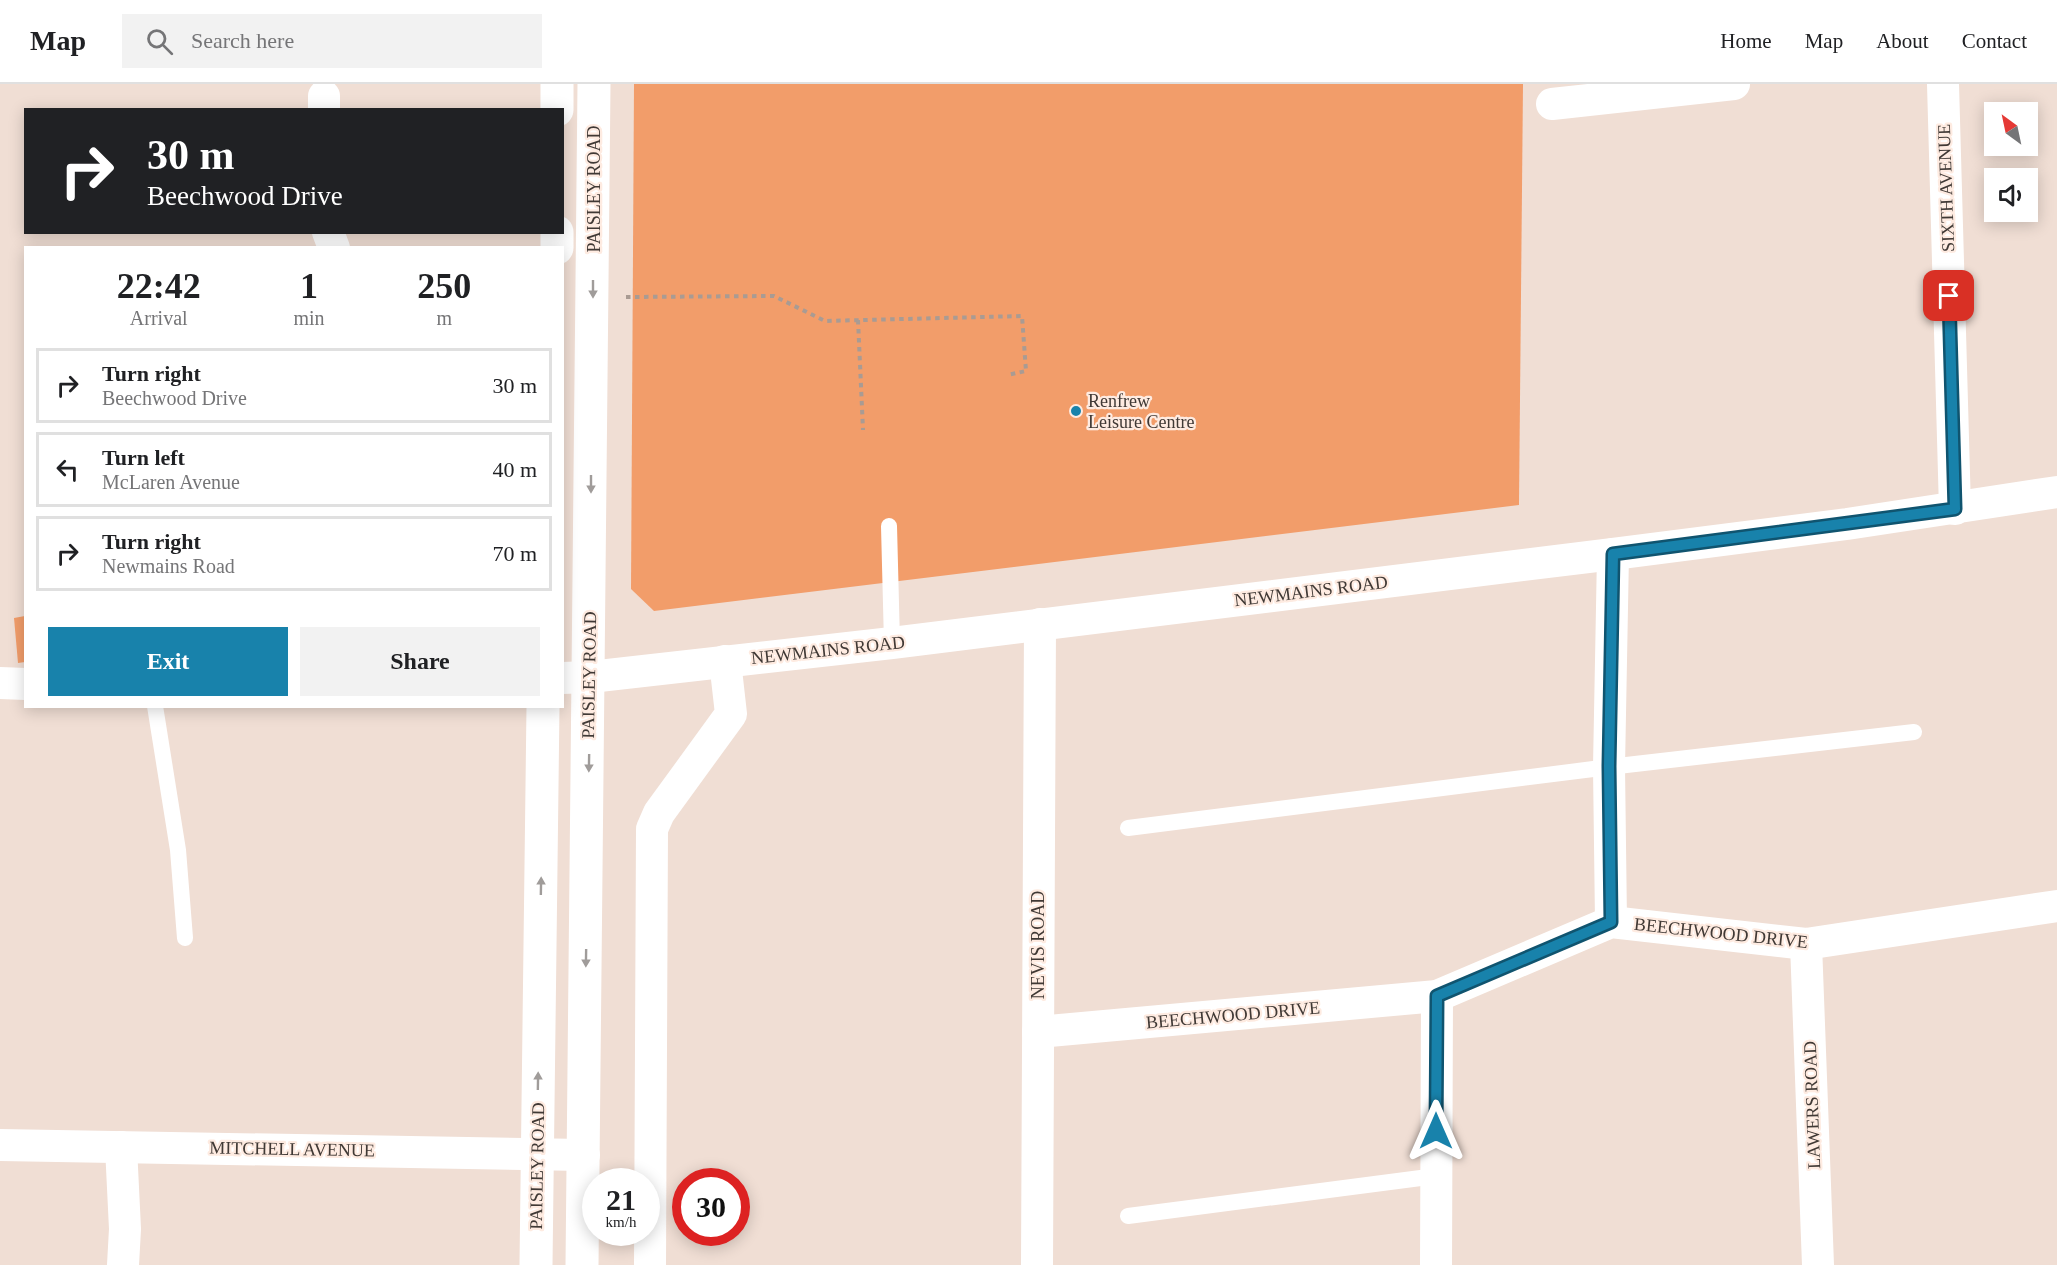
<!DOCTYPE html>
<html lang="en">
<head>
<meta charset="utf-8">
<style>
  body { margin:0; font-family:"Times New Roman",serif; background:#f2f2f2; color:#202124; height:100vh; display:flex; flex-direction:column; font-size:22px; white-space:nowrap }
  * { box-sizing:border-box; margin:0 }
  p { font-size:20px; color:#757577 }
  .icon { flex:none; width:33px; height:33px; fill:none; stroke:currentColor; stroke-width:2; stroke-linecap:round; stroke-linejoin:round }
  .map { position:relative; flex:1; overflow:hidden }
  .drawer { position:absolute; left:24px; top:162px; width:540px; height:462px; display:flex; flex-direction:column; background:#fff; border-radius:0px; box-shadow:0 3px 15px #0003 }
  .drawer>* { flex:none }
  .top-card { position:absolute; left:24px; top:24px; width:540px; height:126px; border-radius:0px; box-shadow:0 3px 15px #0003; background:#202124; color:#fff; overflow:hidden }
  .needle { width:39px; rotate:327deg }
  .tools { position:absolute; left:1984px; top:18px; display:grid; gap:12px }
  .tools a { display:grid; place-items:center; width:54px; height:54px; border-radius:0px; background:#fff; box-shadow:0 3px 15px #0003; font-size:30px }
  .speed { position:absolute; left:582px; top:1084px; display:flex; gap:12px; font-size:30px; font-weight:700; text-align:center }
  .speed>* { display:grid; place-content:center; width:78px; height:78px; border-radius:50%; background:#fff; box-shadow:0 3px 15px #0003; line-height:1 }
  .speed small { font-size:15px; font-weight:400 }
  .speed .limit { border:9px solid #d22; background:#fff; color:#111 }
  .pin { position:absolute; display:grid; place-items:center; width:51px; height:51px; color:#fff; margin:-26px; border-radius:12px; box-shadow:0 3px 9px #0006 }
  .me { position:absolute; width:66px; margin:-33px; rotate:0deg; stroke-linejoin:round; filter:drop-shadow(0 0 4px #0008) }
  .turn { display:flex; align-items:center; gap:21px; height:126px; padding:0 24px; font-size:27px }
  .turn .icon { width:78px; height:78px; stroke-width:2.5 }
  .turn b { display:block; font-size:42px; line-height:51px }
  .eta { display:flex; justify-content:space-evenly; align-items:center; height:102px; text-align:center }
  .eta b { font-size:36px; font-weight:600; line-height:42px }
  .button { display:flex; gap:12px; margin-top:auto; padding:12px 24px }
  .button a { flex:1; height:69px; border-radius:0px; background:#1882ab; color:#fff; font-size:24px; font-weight:600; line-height:69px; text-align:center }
  .button a+a { background:#f2f2f2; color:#202124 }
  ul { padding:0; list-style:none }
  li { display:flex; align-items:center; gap:18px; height:75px; margin:0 12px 9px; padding:0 12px; border:3px solid #e0e0e0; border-radius:0px }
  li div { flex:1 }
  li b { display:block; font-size:22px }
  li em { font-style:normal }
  header { display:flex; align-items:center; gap:36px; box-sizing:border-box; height:84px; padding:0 30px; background:#fff; border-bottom:2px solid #e0e0e0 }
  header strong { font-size:28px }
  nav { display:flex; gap:33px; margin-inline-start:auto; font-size:21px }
  .search { width:420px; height:54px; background:#f2f2f2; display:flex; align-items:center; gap:15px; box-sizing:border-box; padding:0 21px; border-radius:0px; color:#757577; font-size:22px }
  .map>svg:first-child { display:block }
  .green { fill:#f29d6a }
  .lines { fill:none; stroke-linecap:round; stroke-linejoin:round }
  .path { stroke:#a99b93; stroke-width:4; stroke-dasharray:4.5 4.5; stroke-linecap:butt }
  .service { stroke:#fff; stroke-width:16 }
  .minor { stroke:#fff; stroke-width:32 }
  .primary { stroke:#fff; stroke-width:33 }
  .oneway { fill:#a09c9a }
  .route-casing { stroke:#10546f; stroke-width:15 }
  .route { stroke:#1882ab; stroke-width:10 }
  .poi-dot { fill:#1882ab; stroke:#feebe1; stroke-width:2 }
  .labels { text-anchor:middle; stroke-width:4.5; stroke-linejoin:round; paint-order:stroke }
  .street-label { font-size:18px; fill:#403935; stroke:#feebe1 }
  .poi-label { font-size:18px; fill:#403935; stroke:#feebe1; text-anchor:start }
</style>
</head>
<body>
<header>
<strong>Map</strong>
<div class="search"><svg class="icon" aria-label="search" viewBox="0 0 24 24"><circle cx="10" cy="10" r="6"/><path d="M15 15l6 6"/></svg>Search here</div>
<nav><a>Home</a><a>Map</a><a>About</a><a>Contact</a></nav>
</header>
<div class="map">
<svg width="2057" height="1181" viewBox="0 0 2057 1181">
  <rect width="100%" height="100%" fill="#f0ded4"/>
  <g class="green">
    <path d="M634 0H1523L1519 421 654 527 631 505Z"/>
    <path d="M25 532V578L18 579 14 534Z"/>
  </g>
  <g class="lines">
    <g class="path">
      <path d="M626 213 774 212 825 237 1022 232 1026 287 1007 291"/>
      <path d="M858 236 863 346"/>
    </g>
    <g class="service">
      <path d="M889 442 892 559"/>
      <path d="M155 622 178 766 185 854"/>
      <path d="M1128 744 1609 683 1914 648"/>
      <path d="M1128 1132 1436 1092"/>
    </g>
    <g class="minor">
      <path d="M1943 0 1955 425"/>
      <path d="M324 12V26"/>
      <path d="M1552 20 1734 0"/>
      <path d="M328 148 334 164"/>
      <path d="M562 594 590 593 892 559 1613 470 1847 440 2057 408"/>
      <path d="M0 599 26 600"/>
      <path d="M1611 838 1609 683 1613 470"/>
      <path d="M1806 860 1818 1181"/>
      <path d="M1038 948 1437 912 1611 838 1806 860 2057 822"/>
      <path d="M0 1061 584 1071"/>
      <path d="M121 1063 125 1145 123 1181"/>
      <path d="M650 1181 652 745 659 729 731 630 725 577"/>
      <path d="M1037 1181 1040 540"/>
      <path d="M1436 1181 1437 912"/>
    </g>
    <g class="primary">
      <path d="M557 0V26"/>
      <path d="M557 148V164"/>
      <path d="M536 1181 543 622"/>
      <path d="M582 1181 594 0"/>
    </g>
  </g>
  <defs><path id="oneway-solid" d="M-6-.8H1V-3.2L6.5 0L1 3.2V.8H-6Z" transform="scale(1.5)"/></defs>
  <g class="oneway">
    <use href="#oneway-solid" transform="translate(593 205) rotate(90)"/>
    <use href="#oneway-solid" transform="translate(591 400) rotate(90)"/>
    <use href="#oneway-solid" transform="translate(589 679) rotate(91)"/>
    <use href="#oneway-solid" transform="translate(541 802) rotate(-89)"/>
    <use href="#oneway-solid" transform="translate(586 874) rotate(91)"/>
    <use href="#oneway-solid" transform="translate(538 997) rotate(-89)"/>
  </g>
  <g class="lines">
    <defs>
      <path id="route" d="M1436 1047 1437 912 1611 838 1609 682 1613 470 1955 425 1949 212"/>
    </defs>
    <use href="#route" class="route-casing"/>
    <use href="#route" class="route"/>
  </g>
  <circle class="poi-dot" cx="1076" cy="327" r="6"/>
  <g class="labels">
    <g class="street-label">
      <text transform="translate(1946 104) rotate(-92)" y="6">SIXTH AVENUE</text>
      <text transform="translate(594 105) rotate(-90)" y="6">PAISLEY ROAD</text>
      <text transform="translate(1311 507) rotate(-7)" y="6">NEWMAINS ROAD</text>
      <text transform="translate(828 566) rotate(-6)" y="6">NEWMAINS ROAD</text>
      <text transform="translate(589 591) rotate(-89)" y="6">PAISLEY ROAD</text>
      <text transform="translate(1721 849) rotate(6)" y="6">BEECHWOOD DRIVE</text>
      <text transform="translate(1038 861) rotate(-90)" y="6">NEVIS ROAD</text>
      <text transform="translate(1233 931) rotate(-5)" y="6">BEECHWOOD DRIVE</text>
      <text transform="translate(1812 1021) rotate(-92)" y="6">LAWERS ROAD</text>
      <text transform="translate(292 1065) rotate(1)" y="6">MITCHELL AVENUE</text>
      <text transform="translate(537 1082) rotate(-89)" y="6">PAISLEY ROAD</text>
    </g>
    <g class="poi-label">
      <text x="1088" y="323">Renfrew<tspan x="1088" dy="21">Leisure Centre</tspan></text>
    </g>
  </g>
</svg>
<div class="tools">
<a><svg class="needle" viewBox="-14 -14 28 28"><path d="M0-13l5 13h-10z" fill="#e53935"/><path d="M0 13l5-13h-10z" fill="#757577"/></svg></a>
<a><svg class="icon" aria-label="sound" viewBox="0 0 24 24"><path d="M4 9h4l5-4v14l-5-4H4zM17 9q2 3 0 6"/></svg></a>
</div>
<div class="speed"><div>21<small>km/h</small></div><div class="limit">30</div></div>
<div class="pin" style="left:1949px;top:212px;background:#d93025"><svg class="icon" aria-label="arrive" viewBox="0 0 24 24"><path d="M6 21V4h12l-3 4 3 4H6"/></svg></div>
<svg class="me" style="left:1436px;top:1047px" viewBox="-20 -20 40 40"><path d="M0-17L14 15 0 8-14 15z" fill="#1882ab" stroke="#fff" stroke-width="4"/></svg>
<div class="top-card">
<div class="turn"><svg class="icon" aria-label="right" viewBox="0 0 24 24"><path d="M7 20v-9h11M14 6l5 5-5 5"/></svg><div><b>30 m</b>Beechwood Drive</div></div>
</div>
<section class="drawer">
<div class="eta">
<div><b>22:42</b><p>Arrival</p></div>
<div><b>1</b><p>min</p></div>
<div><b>250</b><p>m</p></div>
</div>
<ul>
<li><svg class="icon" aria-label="right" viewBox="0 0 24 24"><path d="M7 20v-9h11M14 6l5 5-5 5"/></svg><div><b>Turn right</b><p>Beechwood Drive</p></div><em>30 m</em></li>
<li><svg class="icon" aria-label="left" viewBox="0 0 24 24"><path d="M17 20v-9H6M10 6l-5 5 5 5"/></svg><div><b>Turn left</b><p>McLaren Avenue</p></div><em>40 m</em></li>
<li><svg class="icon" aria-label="right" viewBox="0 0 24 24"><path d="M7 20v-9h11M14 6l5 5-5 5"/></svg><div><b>Turn right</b><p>Newmains Road</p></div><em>70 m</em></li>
</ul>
<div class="button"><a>Exit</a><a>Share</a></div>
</section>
</div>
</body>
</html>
